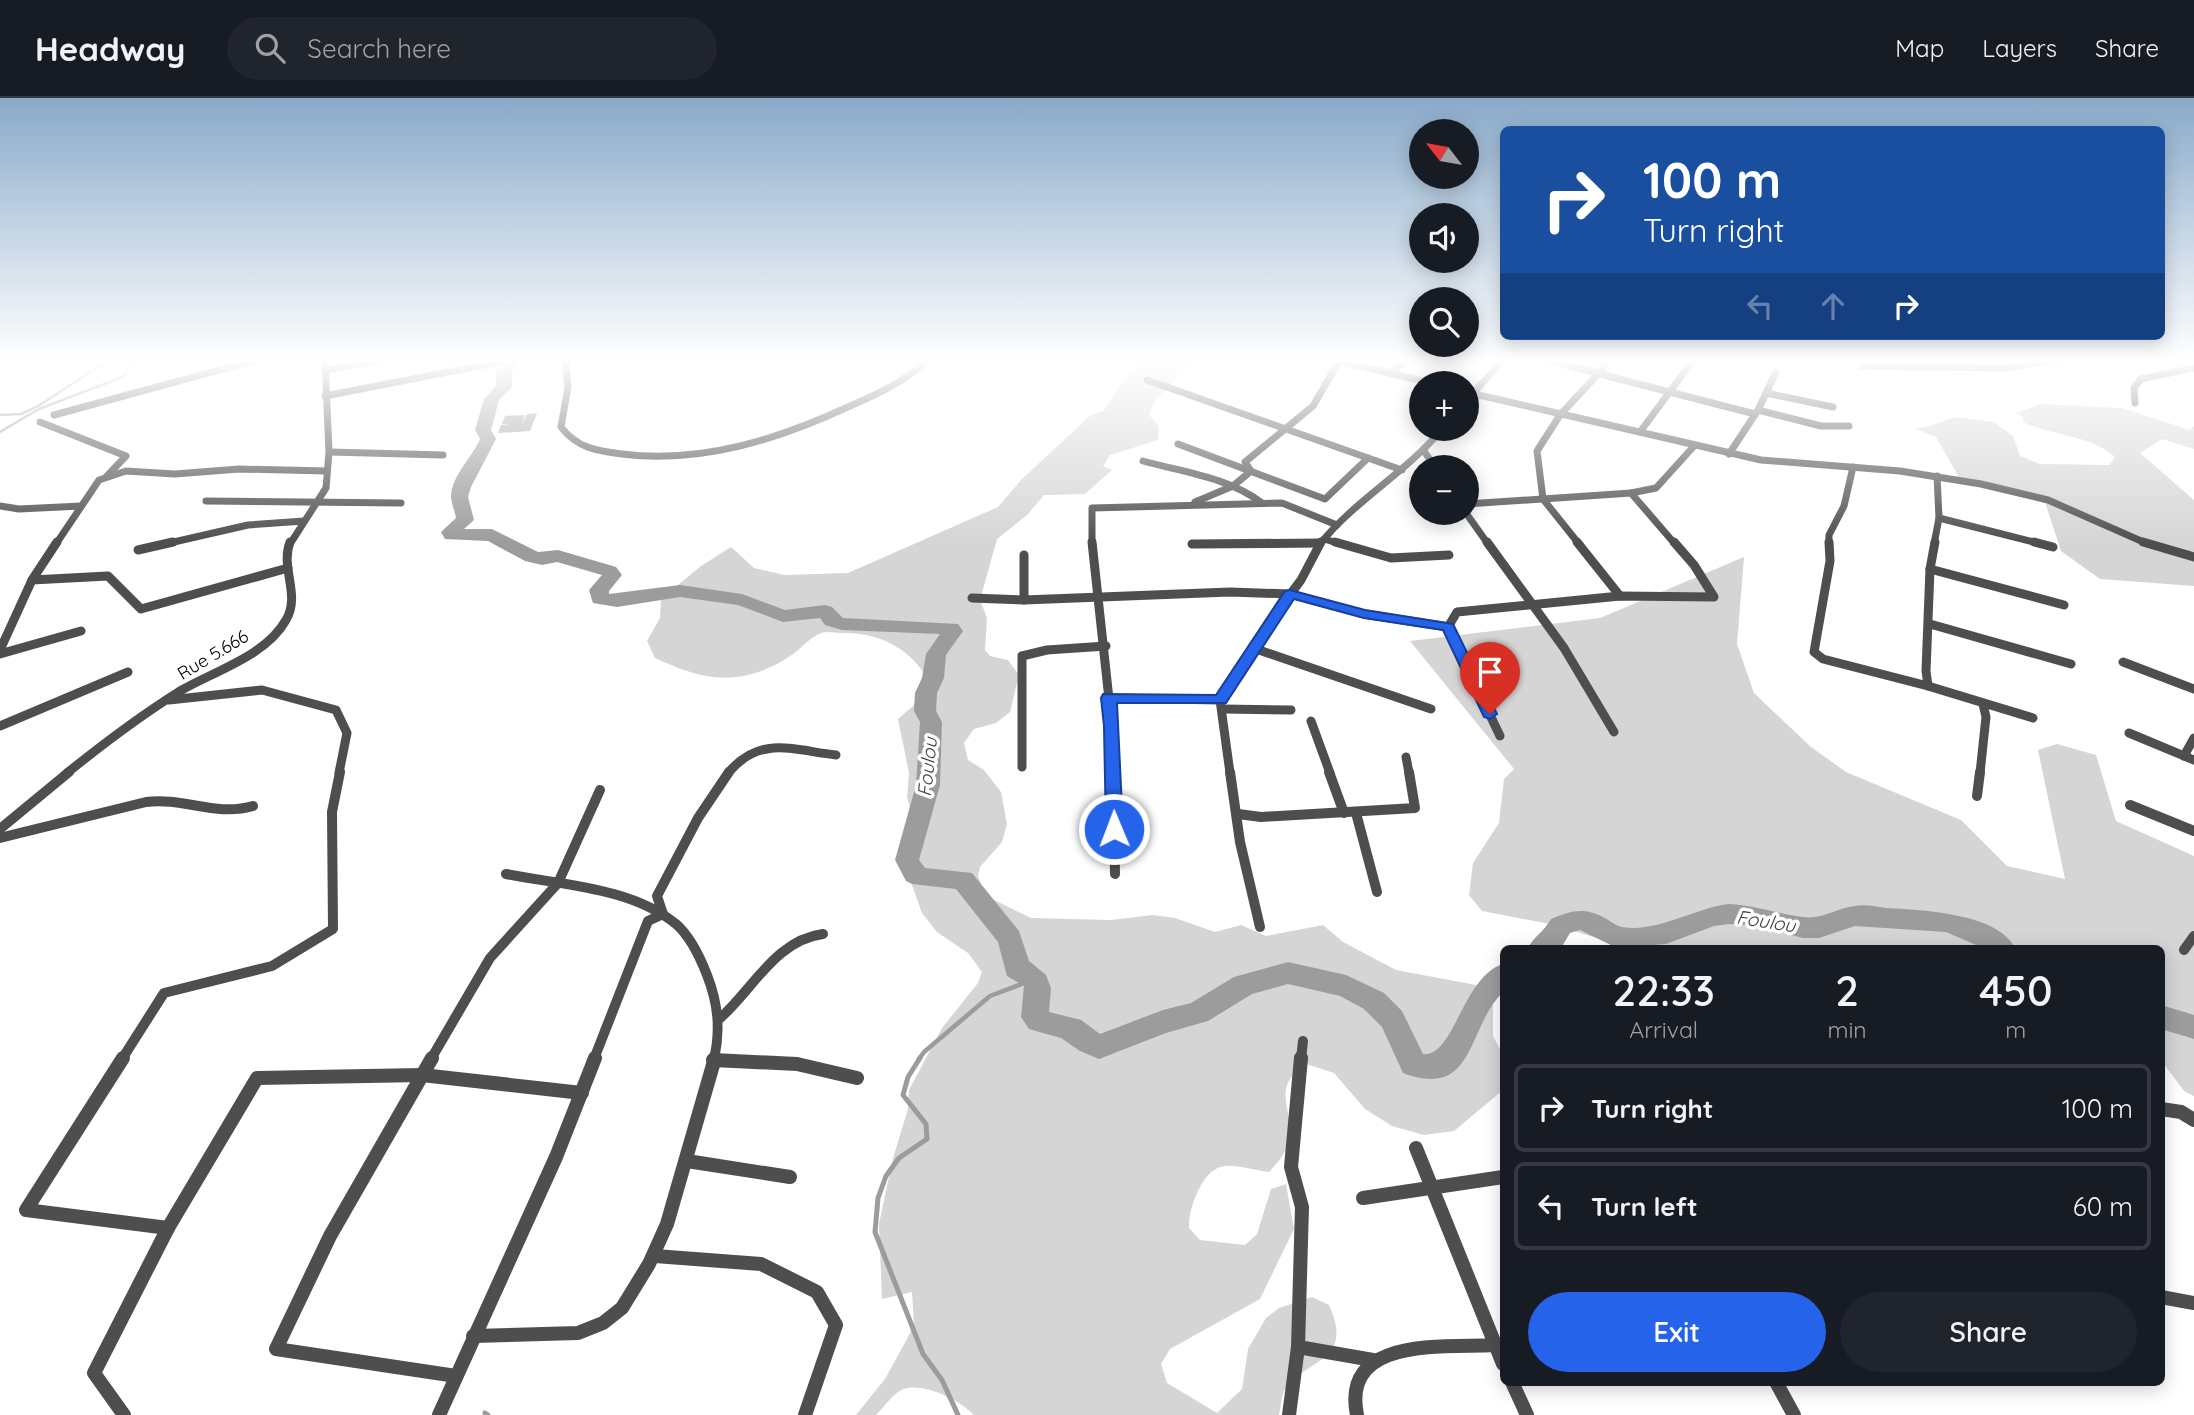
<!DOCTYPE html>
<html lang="en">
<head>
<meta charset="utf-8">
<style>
  body { margin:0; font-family:Quicksand,sans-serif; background:#20242c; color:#f1f3f6; height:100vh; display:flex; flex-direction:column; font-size:26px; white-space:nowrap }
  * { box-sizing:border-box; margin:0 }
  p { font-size:23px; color:#9ea1a6 }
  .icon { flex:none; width:38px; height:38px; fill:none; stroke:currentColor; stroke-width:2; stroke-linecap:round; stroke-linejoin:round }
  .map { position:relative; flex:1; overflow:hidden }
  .drawer { position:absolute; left:1500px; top:847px; width:665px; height:441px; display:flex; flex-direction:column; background:#171b24; border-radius:10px; box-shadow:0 4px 18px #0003 }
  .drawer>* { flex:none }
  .hud { position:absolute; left:1500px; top:28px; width:665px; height:214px; border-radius:10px; box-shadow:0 4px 18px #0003; background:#1a4fa0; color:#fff; overflow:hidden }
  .needle { width:46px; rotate:301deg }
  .fabs { position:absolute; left:1409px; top:21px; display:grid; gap:14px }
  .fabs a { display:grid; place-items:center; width:70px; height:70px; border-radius:50%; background:#171b24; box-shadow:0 4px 18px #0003; font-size:35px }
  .pin { position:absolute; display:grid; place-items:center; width:60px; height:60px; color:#fff; margin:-72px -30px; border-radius:50% 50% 50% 0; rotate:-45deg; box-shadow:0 0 7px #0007 }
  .pin .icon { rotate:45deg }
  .me { position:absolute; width:77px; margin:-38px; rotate:359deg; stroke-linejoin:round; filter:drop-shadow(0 0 5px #0008) }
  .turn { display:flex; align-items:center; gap:24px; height:147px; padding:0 28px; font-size:32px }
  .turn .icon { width:91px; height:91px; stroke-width:2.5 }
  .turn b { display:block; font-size:49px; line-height:60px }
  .lanes { display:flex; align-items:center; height:66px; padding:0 28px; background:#0003; justify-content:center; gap:35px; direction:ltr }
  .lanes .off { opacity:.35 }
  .eta { display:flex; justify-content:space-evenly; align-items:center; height:119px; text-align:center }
  .eta b { font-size:42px; font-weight:600; line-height:49px }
  .button { display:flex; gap:14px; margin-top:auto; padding:14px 28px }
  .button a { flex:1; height:80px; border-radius:42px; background:#2563eb; color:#fff; font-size:28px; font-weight:600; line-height:80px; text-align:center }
  .button a+a { background:#20242c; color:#f1f3f6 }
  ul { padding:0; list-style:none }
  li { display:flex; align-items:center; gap:21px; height:88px; margin:0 14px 10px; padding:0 14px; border:4px solid #363941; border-radius:10px }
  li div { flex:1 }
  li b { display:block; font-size:26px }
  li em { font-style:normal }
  header { display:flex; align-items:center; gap:42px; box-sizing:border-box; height:98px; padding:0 35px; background:#171b24; border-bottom:2px solid #363941 }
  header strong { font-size:33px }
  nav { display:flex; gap:38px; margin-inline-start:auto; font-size:24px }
  .search { width:490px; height:63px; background:#20242c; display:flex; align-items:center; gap:18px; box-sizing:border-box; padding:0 24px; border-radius:38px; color:#9ea1a6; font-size:26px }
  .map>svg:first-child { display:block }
  .green { fill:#d5d5d5 }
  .water { fill:#9c9c9c }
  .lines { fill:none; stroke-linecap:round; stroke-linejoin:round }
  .stream-far2 { stroke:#9c9c9c; stroke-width:2.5 }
  .stream-far1 { stroke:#9c9c9c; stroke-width:4.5 }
  .stream { stroke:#9c9c9c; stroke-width:5 }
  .river { fill:#9c9c9c; fill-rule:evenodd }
  .minor-far3 { stroke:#4e4e4e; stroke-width:7 }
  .minor-far2 { stroke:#4e4e4e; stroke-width:9 }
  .minor-far1 { stroke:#4e4e4e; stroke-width:10 }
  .minor { stroke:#4e4e4e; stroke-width:14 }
  .route { fill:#2563eb; stroke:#184099; stroke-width:2 }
  .labels { text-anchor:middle; stroke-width:7; stroke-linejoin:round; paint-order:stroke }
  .street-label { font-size:18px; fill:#000; stroke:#fff }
  .water-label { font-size:19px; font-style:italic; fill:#3d3d3d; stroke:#fff }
</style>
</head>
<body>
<header>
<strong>Headway</strong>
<div class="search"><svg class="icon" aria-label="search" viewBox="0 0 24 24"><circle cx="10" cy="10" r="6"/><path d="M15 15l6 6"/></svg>Search here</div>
<nav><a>Map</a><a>Layers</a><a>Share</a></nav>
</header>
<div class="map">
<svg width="2194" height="1317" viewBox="0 0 2194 1317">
  <rect width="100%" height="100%" fill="#fff"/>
  <g class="green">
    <path d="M1139 261H1196L1155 302 1149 317 1159 328 1158 342 1110 357 1103 368 1112 372 1085 396 1044 397 1027 417 997 441 980 502 987 520 985 552 990 558 1008 562 1019 577 1010 614 996 625 974 631 964 645 968 662 984 672 1001 694 1007 726 1002 744 980 769 978 778 986 798 1031 820 1111 822 1153 817 1175 820 1215 834 1241 827 1266 838 1323 827 1343 844 1396 872 1503 892 1493 900V938L1503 957V992L1454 1033 1424 1037 1392 1028 1365 1011 1334 975 1306 966C1272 989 1291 1006 1290 1036 1290 1050 1278 1065 1269 1074 1234 1069 1216 1056 1198 1093 1192 1106 1189 1115 1189 1130L1200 1142 1245 1147 1257 1136 1271 1091 1286 1086 1294 1131 1260 1201 1170 1251 1161 1266 1167 1285 1217 1315 1242 1291 1248 1251 1266 1220 1279 1210 1312 1199 1329 1207C1354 1263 1310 1259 1286 1290 1281 1296 1281 1309 1279 1317H974C961 1303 924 1284 904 1291 894 1294 884 1309 876 1317H856L885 1281 914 1228 912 1194 882 1201 879 1126 893 1060 908 1011 909 992 942 930 978 885 982 874 968 855 937 834 922 815 907 773V758L919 740 907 699 909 675 898 621 913 608 927 580C909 549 877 534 842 535 832 535 827 532 817 537 806 543 798 554 787 560 775 568 761 574 748 577 713 585 686 574 655 560L647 543 660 520 661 501 701 468 731 449 754 470 784 477 848 475 998 409 1022 381 1091 317 1103 313Z"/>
    <path d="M2040 306 2122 310 2190 332 2194 328V351L2162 341 2140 355 2194 402V488L2100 481 2061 453 2045 404 1960 381 1936 339 1914 330 1927 329 1955 319 1994 324 2013 338 2020 358 2040 366 2109 367 2115 359C2091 337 2055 339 2023 324V319L2016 315Z"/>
    <path d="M1744 459 1737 546 1754 595 1811 649 1846 674 1961 722 2007 768 2065 781 2038 652 2057 646 2096 657 2116 723 2194 758V998L2184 993 2161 962V850H1628L1555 827 1482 813 1469 797 1473 765 1499 725 1504 681 1514 671 1410 543 1600 520Z"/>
  </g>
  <path class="water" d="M537 315 530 333 498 335 501 327 510 326H502L505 318 525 317 522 327 527 316Z"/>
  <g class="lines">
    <g class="stream-far2">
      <path d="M0 317 21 316 38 308 111 261"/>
      <path d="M0 334 39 311 125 278 133 261"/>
    </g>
    <path class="stream-far1" d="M919 961 924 954 990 898 1022 886 1028 875"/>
    <g class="stream">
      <path d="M920 960 908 979 903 997 926 1026 927 1041 899 1060 886 1078 878 1100 875 1134 923 1256 942 1282 958 1317"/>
      <path d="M485 1315 488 1317"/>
    </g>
    <g class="river">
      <path d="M507 261H522L512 274V289L499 302 491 332 496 341 471 389 468 399 474 422 464 431H492L538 454 558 452 616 469 622 477 609 493V496L680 487 742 496 785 512 825 507 832 509 843 520 958 526 963 533 946 557 944 580 937 595 936 613 942 624 940 687 919 762 925 770 972 775 1019 833 1029 863 1046 877 1051 890 1049 914 1081 922 1100 936 1163 912 1191 905 1234 879 1288 864 1346 877 1384 895 1402 913 1423 956C1454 960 1462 879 1503 866V894C1466 930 1476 1002 1403 975L1382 929 1364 911 1340 898 1288 886 1252 896 1208 923 1166 935 1099 961 1080 953 1061 940 1029 931 1021 919 1024 888 1007 878 998 844 956 791 912 786 906 783 895 762 916 687 920 624 914 613 915 595 922 580 926 556 940 536 842 532 825 527 820 520 783 524 738 507 680 499 617 509 593 505 589 492 602 477 557 464 542 467 525 463 488 443 445 441 441 434 456 420C455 413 451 405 451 398 452 377 472 360 480 341L475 332 484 301 496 288V273Z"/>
      <path d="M1729 806C1755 807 1777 816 1803 819 1822 822 1836 810 1855 808 1865 806 1877 809 1887 810 1921 812 1998 815 2015 850H1983L1946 834 1855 828 1819 840H1803L1753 827 1729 826 1714 828 1666 846 1617 850 1580 832 1570 835 1561 850H1528C1534 838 1543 835 1551 821 1571 813 1583 809 1603 819 1609 822 1616 828 1622 829 1658 835 1694 810 1729 806Z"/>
      <path d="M2161 907 2194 917V941L2161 931Z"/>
    </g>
    <g class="minor-far3">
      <path d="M565 261 568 289 561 329C577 350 597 353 622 356 702 366 779 341 850 308 878 296 906 283 928 261"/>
      <path d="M1542 261 1755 316"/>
      <path d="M1862 268 2004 270 2062 261"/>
      <path d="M326 272 387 261"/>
      <path d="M1390 275 1408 261"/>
      <path d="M1147 282 1402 372"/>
      <path d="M1466 294 1761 362 1900 373 1981 386 2048 402 2148 446"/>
      <path d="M1766 295 1833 309"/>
      <path d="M325 298 504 263"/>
      <path d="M1466 303 1504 261"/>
      <path d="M2135 305 2134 290 2141 281 2194 270"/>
      <path d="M1758 312 1821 328H1849"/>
      <path d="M54 317 259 261"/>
      <path d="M40 324 126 358 107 378"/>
      <path d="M1640 334 1694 261"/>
      <path d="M1178 346 1325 401 1368 360"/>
      <path d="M1424 353 1435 369"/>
      <path d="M330 354 443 357"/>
      <path d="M1729 356 1758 312 1776 274"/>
      <path d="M1143 363C1183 374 1228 379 1262 405"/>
      <path d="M1631 395 1675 446"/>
      <path d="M206 403 401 405"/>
      <path d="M1195 404 1233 388 1251 373 1245 364 1313 308 1339 263 1431 285"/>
      <path d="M1466 406 1631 395 1656 390 1695 347"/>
      <path d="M0 408 19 411 81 408"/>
      <path d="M1466 415 1488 446"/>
      <path d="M1939 420 2041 446"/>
      <path d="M1324 441 1341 446"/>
      <path d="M56 446 99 382 126 373 175 376 239 371 327 373"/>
      <path d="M165 446 248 427 304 423"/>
      <path d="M290 446 326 390 329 354 325 261"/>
      <path d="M1092 446V410L1282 405 1337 427"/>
      <path d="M1215 446 1320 445"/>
      <path d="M1320 446C1355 402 1406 375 1442 331"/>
      <path d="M1579 446 1543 401 1537 353 1560 317 1599 275 1608 261"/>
      <path d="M1829 446V437L1844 408 1853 369"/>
      <path d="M1934 446 1939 420 1937 378"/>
    </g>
    <g class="minor-far2">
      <path d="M1092 444 1112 629 1113 675"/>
      <path d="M1335 444 1391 460 1449 457"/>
      <path d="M1487 444 1564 550 1614 634"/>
      <path d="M1577 444 1620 498"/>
      <path d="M1829 444 1830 463 1814 554 1823 561 1928 588 2033 620"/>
      <path d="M2034 444 2053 449"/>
      <path d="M2143 444 2194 459"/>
      <path d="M1192 446 1320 445"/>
      <path d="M138 452 173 444"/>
      <path d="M1024 457V502L1230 494 1290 496 1364 516 1448 529 1500 638"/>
      <path d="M1930 471 2064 507"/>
      <path d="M32 482 108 478 141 511 288 470"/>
      <path d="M972 500 1024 502"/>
      <path d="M1930 526 2071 566"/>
      <path d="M1448 529 1457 514 1620 498 1714 499 1694 467 1674 444"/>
      <path d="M1256 551 1431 611"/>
      <path d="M0 552 32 482 57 444"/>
      <path d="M0 556 81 533"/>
      <path d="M2123 564 2194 591"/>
      <path d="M1928 588 1926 573 1930 471 1935 444"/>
      <path d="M1109 600 1220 602"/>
      <path d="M169 602 262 592 336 612 347 635 339 675"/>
      <path d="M1223 611 1291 612"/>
      <path d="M1311 623 1330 675"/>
      <path d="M0 628 128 574"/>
      <path d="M2129 635 2194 662"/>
      <path d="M2184 658 2194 640"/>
      <path d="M1406 659 1409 675"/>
      <path d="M1022 669V558L1047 552 1106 548"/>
      <path d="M67 675C103 646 140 618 180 593 214 573 266 558 286 522 301 497 280 470 290 444"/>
      <path d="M728 675C760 637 792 652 836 657"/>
      <path d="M1230 675 1220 602 1256 551 1274 518 1301 482 1321 444"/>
      <path d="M1980 675 1986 619 1983 606"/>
    </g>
    <g class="minor-far1">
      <path d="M1113 674 1115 776"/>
      <path d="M1230 674 1240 744 1260 829"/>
      <path d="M1329 674 1344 715"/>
      <path d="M1977 698 1980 674"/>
      <path d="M2130 707 2194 733"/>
      <path d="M1356 715 1377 794"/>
      <path d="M1238 716 1261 719 1415 710 1409 674"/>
      <path d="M0 731 69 674"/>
      <path d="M0 740 146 704C183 699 216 719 253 708"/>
      <path d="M506 776C561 787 631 789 676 826 691 839 700 859 707 877 718 905 721 931 714 961"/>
      <path d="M2184 852 2194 838"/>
      <path d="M718 922C752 893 775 842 823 836"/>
      <path d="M122 961 164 895 272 868 333 831 332 714 340 674"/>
      <path d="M431 961 490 860 558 785 600 692"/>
      <path d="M594 961 648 823 663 816 657 798 698 720 729 674"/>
      <path d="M1301 961 1303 943"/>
    </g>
    <g class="minor">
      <path d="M123 960 26 1112 168 1130"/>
      <path d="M432 960 330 1138 276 1251 456 1278"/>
      <path d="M713 962 797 966 857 980"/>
      <path d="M2161 1011 2181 1014 2194 1022"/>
      <path d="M1416 1050 1503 1266"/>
      <path d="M687 1063 790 1079"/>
      <path d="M1363 1100 1503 1079"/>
      <path d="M655 1158 761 1166 817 1194 836 1227 805 1317"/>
      <path d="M2161 1199 2194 1205"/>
      <path d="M473 1238 578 1235 603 1225 622 1210 649 1166 667 1126 715 960"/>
      <path d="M1298 1249 1373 1262"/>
      <path d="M1512 1284 1527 1317"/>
      <path d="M1776 1284 1794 1317"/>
      <path d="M124 1317 94 1275 168 1130 257 980 422 977 582 995"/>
      <path d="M439 1317 556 1059 595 960"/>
      <path d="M1289 1317 1298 1249 1302 1109 1291 1069 1301 960"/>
      <path d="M1357 1317C1341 1238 1444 1250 1494 1247"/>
    </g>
  </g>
  <linearGradient id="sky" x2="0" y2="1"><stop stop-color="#89aaca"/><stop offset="0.59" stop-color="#fff"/><stop offset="1" stop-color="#fff" stop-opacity="0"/></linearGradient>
  <rect width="2194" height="445" fill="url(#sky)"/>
  <path class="route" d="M1290 492 1365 512 1453 526 1497 616 1490 621 1484 619 1443 532 1364 520 1294 501 1226 605H1117L1123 731 1120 736H1108L1106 731 1104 628 1101 600 1103 596 1216 597 1285 493Z"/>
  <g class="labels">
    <g class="street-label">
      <text transform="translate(213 557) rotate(-31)" y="6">Rue 5.666</text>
    </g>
    <g class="water-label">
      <text transform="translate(927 669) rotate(-84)" y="7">Foulou</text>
      <text transform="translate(1766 823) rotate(9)" y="7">Foulou</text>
    </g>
  </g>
</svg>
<div class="fabs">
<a><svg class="needle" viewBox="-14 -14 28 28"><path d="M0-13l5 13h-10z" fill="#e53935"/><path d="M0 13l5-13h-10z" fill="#9ea1a6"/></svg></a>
<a><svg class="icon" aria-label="sound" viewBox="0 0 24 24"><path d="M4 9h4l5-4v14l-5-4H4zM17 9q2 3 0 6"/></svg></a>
<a><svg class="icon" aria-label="search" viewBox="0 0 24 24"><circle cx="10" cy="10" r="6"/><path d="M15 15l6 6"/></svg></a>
<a>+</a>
<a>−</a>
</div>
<div class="pin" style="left:1490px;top:616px;background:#d93025"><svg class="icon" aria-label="arrive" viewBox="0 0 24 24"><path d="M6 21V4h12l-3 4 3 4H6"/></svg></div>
<svg class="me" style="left:1114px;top:731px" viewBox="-20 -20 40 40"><circle r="17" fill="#2563eb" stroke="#fff" stroke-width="3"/><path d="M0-11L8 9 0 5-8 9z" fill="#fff"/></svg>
<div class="hud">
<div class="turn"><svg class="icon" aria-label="right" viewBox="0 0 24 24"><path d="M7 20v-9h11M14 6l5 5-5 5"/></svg><div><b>100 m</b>Turn right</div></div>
<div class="lanes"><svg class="icon off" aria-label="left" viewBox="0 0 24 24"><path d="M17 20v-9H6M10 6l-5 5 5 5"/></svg><svg class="icon off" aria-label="ahead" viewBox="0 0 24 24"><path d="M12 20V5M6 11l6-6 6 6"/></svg><svg class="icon" aria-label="right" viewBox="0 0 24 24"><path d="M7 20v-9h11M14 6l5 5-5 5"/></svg></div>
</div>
<section class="drawer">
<div class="eta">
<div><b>22:33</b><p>Arrival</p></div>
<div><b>2</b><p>min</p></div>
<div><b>450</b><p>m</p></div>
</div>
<ul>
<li><svg class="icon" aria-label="right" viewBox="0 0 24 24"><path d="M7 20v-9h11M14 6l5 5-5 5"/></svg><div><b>Turn right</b></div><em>100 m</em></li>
<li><svg class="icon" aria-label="left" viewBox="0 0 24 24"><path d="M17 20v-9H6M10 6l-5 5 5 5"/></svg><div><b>Turn left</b></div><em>60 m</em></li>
</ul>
<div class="button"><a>Exit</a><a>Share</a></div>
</section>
</div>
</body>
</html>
